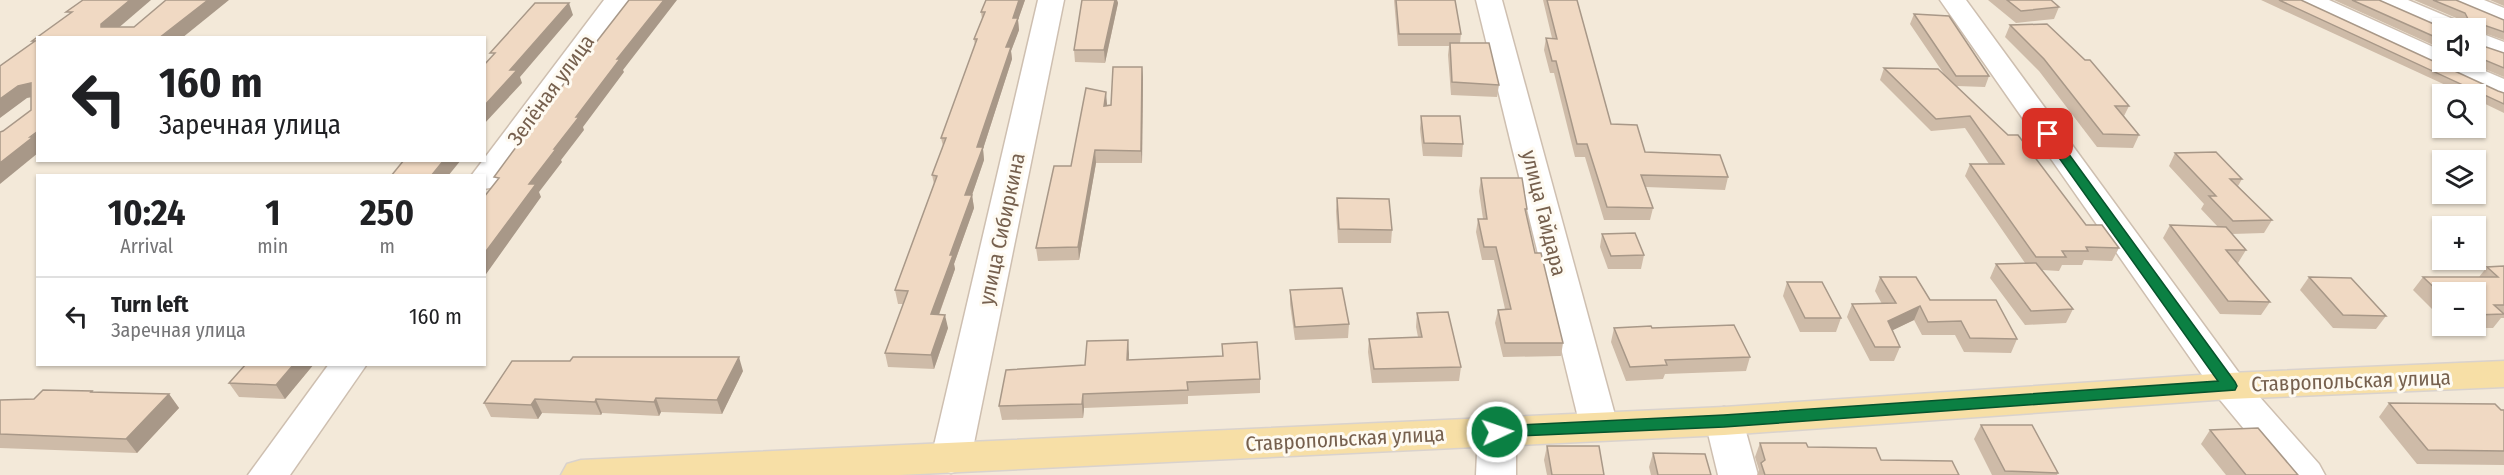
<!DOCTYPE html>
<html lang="en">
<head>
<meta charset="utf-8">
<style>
  body { margin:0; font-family:"Fira Sans Condensed",sans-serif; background:#f6f6f6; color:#202124; height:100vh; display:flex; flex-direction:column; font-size:22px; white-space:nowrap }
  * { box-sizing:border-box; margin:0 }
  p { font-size:20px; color:#757577 }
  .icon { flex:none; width:33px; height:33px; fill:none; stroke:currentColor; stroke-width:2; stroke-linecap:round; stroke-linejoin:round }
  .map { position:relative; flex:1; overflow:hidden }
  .drawer { position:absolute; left:36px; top:174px; width:450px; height:192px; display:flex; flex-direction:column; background:#fff; border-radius:0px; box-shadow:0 2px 4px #0004 }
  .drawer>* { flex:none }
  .guide { position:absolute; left:36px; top:36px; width:450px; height:126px; border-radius:0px; box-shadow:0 2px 4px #0004; background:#fff; color:#202124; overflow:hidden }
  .tools { position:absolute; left:2432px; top:18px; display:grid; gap:12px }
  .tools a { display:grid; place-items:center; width:54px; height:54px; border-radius:0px; background:#fff; box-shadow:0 2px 4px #0004; font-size:30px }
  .pin { position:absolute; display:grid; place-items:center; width:51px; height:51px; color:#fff; margin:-26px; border-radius:12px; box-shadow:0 3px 9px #0006 }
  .me { position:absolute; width:66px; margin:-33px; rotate:87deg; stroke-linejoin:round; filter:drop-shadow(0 0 4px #0008) }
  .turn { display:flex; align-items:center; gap:21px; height:126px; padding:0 24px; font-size:27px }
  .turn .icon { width:78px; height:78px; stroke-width:2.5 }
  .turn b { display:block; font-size:42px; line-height:51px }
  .eta { display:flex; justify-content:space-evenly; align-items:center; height:102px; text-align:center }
  .eta b { font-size:36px; font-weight:700; line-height:42px }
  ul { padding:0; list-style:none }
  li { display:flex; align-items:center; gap:18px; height:78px; padding:0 24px; border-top:2px solid #e0e0e0 }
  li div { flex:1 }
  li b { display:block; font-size:22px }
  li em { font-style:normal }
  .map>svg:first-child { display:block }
  .residential { fill:#f3e9d9; fill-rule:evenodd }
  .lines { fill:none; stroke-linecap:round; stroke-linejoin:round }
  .minor-casing { stroke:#cebfb0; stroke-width:3 }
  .major-casing { stroke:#d9d2cd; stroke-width:3 }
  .minor { fill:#fff; fill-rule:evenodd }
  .major { fill:#f7dfa6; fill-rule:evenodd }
  .wall { fill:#cebba8 }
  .shaded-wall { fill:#a89888 }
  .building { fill:#f0d9c3; stroke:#a89888; stroke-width:1.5 }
  .route { fill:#0b8043; stroke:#07532c; stroke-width:1.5 }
  .labels { text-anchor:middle; stroke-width:6; stroke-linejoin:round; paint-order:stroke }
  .street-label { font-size:21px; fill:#76604e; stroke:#fefaf1 }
</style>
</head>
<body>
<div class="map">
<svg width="2504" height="475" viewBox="0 0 2504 475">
  <rect width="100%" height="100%" fill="#fcf6ea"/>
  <path class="residential" d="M0 0H2504V475H0ZM2442 28H2475V62H2442ZM38 38H484V160H38ZM2442 94H2475V128H2442ZM2442 160H2475V194H2442ZM38 176H484V364H38ZM2442 226H2475V260H2442ZM2442 292H2475V326H2442Z"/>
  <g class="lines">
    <defs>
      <g id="minor">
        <path d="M604 0H630L495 187 484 189V176H471Z"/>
        <path d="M1038 0H1064L971 458 965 469 951 473 937 469 931 458Z"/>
        <path d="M1476 0H1502L1618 426 1613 436 1599 440 1585 436 1580 426Z"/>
        <path d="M1940 0H1966L2242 377 2319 464 2325 475H2282L2216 395Z"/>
        <path d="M2295 0H2329L2442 51V62H2464L2504 79V99L2494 96 2299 5Z"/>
        <path d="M2373 0H2408L2460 22 2464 28H2442V34L2377 5Z"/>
        <path d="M2449 0H2484L2504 8V26L2453 5Z"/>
        <path d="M2475 31 2504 42V60L2475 49Z"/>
        <path d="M329 364H367L290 475H248Z"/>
        <path d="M1724 407 1738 411 1743 421 1758 475H1718L1705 421 1710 411Z"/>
        <path d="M1497 418 1511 422 1516 432V475H1476L1478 432 1483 422Z"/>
      </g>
      <path id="major" d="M2504 361V387L2229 399 1724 435 899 475H561L567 464 581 460 1724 407 2229 373Z"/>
    </defs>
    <use href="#minor" class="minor-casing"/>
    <use href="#major" class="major-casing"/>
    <use href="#minor" class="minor"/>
    <use href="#major" class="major"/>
  </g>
  <g class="wall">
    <path d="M986 0H1025L1018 20 1019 30 1011 51 1012 59 983 149 984 160 972 195 974 208 954 264 955 269 939 315 948 328 934 369 888 367 885 353 903 304H898L895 290 934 184 932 175 943 146 941 138 975 45 974 39 982 19 981 12Z"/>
    <path d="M1082 0H1117L1118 3 1105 63 1075 62 1074 50Z"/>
    <path d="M1394 0H1455L1461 34 1460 43 1499 85 1497 97 1451 95 1448 55 1449 46H1398Z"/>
    <path d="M1543 0H1577L1611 124 1645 152 1728 177 1725 190 1646 187 1653 208 1650 220H1604L1585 157H1575L1554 73H1550L1544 50 1546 38H1552Z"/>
    <path d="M1988 0H2051L2059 7 2054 19 2016 23Z"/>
    <path d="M2261 0H2301L2498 91 2504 93V113L2475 99V94H2465Z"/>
    <path d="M2334 0H2379L2442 28V49Z"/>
    <path d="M2414 0H2456L2504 20V40L2478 31 2477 44 2504 53V77L2468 62H2475V28H2445L2448 24 2462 23 2461 20Z"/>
    <path d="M2490 0H2504V6Z"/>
    <path d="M1914 14 1989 76 1985 87 1957 86 2086 225 2119 248 2112 261 2084 260 2082 265H2062L2059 271 2042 270 2073 309 2066 323 2025 325 1990 278 1996 264 2025 263 1965 176 1970 164H1989L1965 128 1931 131 1880 80 1884 68 1944 74 1910 24Z"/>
    <path d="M2010 25 2129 106 2124 116 2139 135 2133 148 2097 147 2039 71 2005 37Z"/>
    <path d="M1142 67 1143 78 1142 163H1096L1079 260 1038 261 1036 248 1071 166 1107 104V105H1111Z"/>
    <path d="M1421 116 1463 144 1462 157 1423 156 1420 129Z"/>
    <path d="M2175 153 2242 179 2238 186 2272 220 2264 233 2232 234 2246 250 2238 263 2270 302 2261 315 2220 314 2163 238 2170 225 2218 227 2201 209 2204 204 2169 166Z"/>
    <path d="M1481 178 1527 209 1526 216 1535 253 1563 343 1561 356 1503 357 1495 323 1498 310 1505 309 1494 260H1482L1476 232 1478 219H1483L1479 191Z"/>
    <path d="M1337 198 1392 230 1391 243H1338L1336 211Z"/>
    <path d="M1602 234 1644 255 1641 269H1608L1600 247Z"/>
    <path d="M2504 266V318H2501L2493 328H2452L2449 326H2475V292H2442V319L2413 290 2423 277H2479L2487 267Z"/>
    <path d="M1880 277 2017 339 2011 353 1964 352 1955 335H1922L1914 320 1892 330 1900 347 1894 361H1870L1847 317 1852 304H1882L1875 291Z"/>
    <path d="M2309 277 2386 316 2376 329 2333 328 2300 290Z"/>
    <path d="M1787 282 1841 318 1836 332H1800L1783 296Z"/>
    <path d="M1290 290 1349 324 1348 338 1295 340 1290 304Z"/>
    <path d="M1417 313 1461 367 1459 381 1372 383 1368 352 1369 339 1418 337 1416 327Z"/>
    <path d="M1614 328H1652L1750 357 1746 371 1665 374 1663 379 1626 381 1611 342Z"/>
    <path d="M1222 344 1260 379V393L1188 396V404L1084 408 1083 418 1002 420 999 406 1085 365 1129 354V360L1222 356Z"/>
    <path d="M314 364 285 399 239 397 229 383Z"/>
    <path d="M743 371 722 414 661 412 659 416 602 413 601 415 542 413 538 419 491 417 484 403Z"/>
    <path d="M92 391 94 392 169 394 179 408 137 453 0 448V400L34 399Z"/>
    <path d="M2389 403 2504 410V465L2417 464 2379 417Z"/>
    <path d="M1981 425 2058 473 2057 475H1992L1974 439Z"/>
    <path d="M2210 430 2298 475H2226L2201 444Z"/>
    <path d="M1760 443 1808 447 1959 475H1757L1759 470 1755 457Z"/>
    <path d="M1547 446 1604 475H1547L1544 460Z"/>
    <path d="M1653 453 1711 475H1651L1649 467Z"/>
  </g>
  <g class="shaded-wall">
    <path d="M130 0H151L109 36 101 27V24Z"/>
    <path d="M208 0H229L182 38H159Z"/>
    <path d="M664 0H677L623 70 624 72 583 127 584 130 561 160 562 162 539 192 541 197 484 277V254L529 184 617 59Z"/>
    <path d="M1019 0H1025L1018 20 1019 30 1011 51 1012 59 983 149 984 160 972 195 974 208 954 264 955 269 934 328 931 314 950 255 977 147 1006 47 1013 18Z"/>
    <path d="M1115 0H1117L1118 3 1105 63 1104 50Z"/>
    <path d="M569 3 573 15 520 77 522 83 484 124V106L510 70Z"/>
    <path d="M1142 67 1143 78 1142 163 1141 151Z"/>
    <path d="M31 83 38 96 27 98 0 118V99L18 86Z"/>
    <path d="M1106 92 1107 104 1105 118 1104 106Z"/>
    <path d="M38 131V153L0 184V163Z"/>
    <path d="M1095 150 1096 163 1079 260 1078 247Z"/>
    <path d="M444 160H461L448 176H431Z"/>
    <path d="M1920 306 1914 320 1883 335 1888 321Z"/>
    <path d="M945 315 948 328 934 369 931 355Z"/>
    <path d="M1128 340 1129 354 1128 373 1127 360Z"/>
    <path d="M739 357 743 371 722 414 717 400Z"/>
    <path d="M294 364H314L285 399 276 385Z"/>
    <path d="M169 394 179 408 137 453 126 439Z"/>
    <path d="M1083 394 1084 408 1083 418 1082 404Z"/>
    <path d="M656 398 661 412 659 416 654 402Z"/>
    <path d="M535 399 542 413 538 419 531 405Z"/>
    <path d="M596 399 602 413 601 415 595 402Z"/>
  </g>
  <g class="building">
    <path d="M83 0H130L101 24V27H134L166 0H208L159 38H38V131L30 137H33L0 163V132L3 131 31 110V83L18 86 0 99V66L35 41H32L72 12H66Z"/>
    <path d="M629 0H664L617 59H620L576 117H579L554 149H556L529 184H536L484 254V197L499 178 494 177 542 112Z"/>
    <path d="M986 0H1019L1013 18H1018L1006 47H1011L977 147H983L965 195H972L950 255H953L931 314 945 315 931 355 885 353 908 291 895 290 937 176 932 175 946 138H941L977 39H974L985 12H981Z"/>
    <path d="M1082 0H1115L1104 50H1074Z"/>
    <path d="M1396 0H1455L1461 34H1399Z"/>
    <path d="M1547 0H1577L1611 124 1637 125 1645 152 1720 155 1728 177 1641 175 1653 208 1607 207 1587 144H1577L1556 61H1552L1546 38 1557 39Z"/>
    <path d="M2007 0H2051L2059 7 2021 11Z"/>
    <path d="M2279 0H2301L2498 91 2504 93V104Z"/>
    <path d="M2352 0H2379L2443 28H2442V40Z"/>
    <path d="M2433 0H2456L2504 20V32L2478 23 2477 44 2504 53V68L2475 56V28H2448V24L2470 23 2465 13Z"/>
    <path d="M535 3H569L510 70H517L484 106V65L495 53H490Z"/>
    <path d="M1914 14 1949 16 1989 76H1956Z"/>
    <path d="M2047 24 2085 60H2090L2129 106H2115L2139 135 2103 134 2044 59 2010 25Z"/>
    <path d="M1450 43H1489L1499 85 1452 82Z"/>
    <path d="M1113 67H1142L1141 151 1095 150 1078 247 1036 248 1054 166H1071L1086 88 1106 92 1104 106 1111 105Z"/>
    <path d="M1884 68 1938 69 2008 135H2018L2086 225H2102L2119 248 2086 247 2088 251H2062L2066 257H2036L1970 164H2004L1970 116 1936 119Z"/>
    <path d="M1421 116H1460L1463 144 1424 143Z"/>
    <path d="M2216 152 2242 179H2230L2272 220 2233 221 2209 196H2216L2175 153Z"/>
    <path d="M404 160H444L431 176H391Z"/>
    <path d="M1481 178H1522L1527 209H1525L1535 253H1541L1563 343H1505L1498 310 1511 309 1496 247H1484L1478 219H1487Z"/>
    <path d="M1337 198 1389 199 1392 230 1339 229Z"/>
    <path d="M2170 225 2226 227 2246 250H2226L2270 302 2228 301Z"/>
    <path d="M1635 233 1644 255 1611 256 1602 234Z"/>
    <path d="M2036 263 2073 309 2031 311 1996 264Z"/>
    <path d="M2504 266V305H2494L2504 314 2475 315V292H2442V295L2423 277H2498L2487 267Z"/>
    <path d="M1880 277H1916L1930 300H1996L2017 339 1970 338 1961 321 1928 322 1920 306 1888 321 1900 347H1875L1852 304 1896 303Z"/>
    <path d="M2309 277 2351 278 2386 316 2343 315Z"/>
    <path d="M1787 282H1822L1841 318H1805Z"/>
    <path d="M1342 288 1349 324 1295 327 1290 290Z"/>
    <path d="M1448 312 1461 367 1374 369 1369 339 1422 337 1417 313Z"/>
    <path d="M1734 325 1750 357 1665 360 1667 365 1630 367 1614 328 1651 326 1652 328Z"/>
    <path d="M1128 340 1127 360 1223 356 1222 344 1257 342 1260 379 1187 382 1188 390 1083 394 1082 404 999 406 1006 370 1085 365 1087 341Z"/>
    <path d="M573 357H739L717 400 656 398 654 402 596 399 595 402 535 399 531 405 484 403 512 361H570Z"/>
    <path d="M246 364H294L276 385 229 383Z"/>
    <path d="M43 390 92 391 91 392 169 394 126 439 0 434V400L34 399Z"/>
    <path d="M2389 403 2495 404 2501 410H2504V451L2428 450Z"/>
    <path d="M1981 425H2032L2058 473 2005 471Z"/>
    <path d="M2258 428 2298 475H2246L2210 430Z"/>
    <path d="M1760 443H1806L1808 447 1876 448 1881 460 1952 461 1959 475H1765L1761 463 1765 460Z"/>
    <path d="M1547 446H1599L1604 475H1552Z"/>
    <path d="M1653 453 1705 454 1711 475H1658Z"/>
  </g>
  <path class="route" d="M2048 130 2052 131 2235 382 2237 386 2235 390 1724 427 1497 437 1491 436 1489 432 1491 427 1497 426 1724 415 2218 381 2042 134Z"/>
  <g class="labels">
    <g class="street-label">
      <text transform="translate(551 90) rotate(-54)" y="7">Зелёная улица</text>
      <text transform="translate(1544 213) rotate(76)" y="7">улица Гайдара</text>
      <text transform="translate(1002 229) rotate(-78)" y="7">улица Сибиркина</text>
      <text transform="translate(2351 381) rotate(-2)" y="7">Ставропольская улица</text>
      <text transform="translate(1345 439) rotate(-3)" y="7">Ставропольская улица</text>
    </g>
  </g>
</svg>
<div class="tools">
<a><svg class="icon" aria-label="sound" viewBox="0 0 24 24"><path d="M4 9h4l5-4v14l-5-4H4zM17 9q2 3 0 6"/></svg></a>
<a><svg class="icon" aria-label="search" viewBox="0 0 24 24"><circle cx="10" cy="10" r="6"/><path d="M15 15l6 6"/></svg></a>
<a><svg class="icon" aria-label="layers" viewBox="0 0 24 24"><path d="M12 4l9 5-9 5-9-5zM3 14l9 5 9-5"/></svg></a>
<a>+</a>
<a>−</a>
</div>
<div class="pin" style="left:2048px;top:134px;background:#d93025"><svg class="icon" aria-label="arrive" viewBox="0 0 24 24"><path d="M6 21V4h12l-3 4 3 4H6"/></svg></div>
<svg class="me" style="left:1497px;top:432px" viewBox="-20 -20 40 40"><circle r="17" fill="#0b8043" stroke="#fff" stroke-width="3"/><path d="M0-11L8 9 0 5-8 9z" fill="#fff"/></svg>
<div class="guide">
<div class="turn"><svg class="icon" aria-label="left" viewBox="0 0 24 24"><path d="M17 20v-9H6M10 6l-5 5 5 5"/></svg><div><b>160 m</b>Заречная улица</div></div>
</div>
<section class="drawer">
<div class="eta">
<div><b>10:24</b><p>Arrival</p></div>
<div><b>1</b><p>min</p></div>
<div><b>250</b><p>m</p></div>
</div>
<ul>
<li><svg class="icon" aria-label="left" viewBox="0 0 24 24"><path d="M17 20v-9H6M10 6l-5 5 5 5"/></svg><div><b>Turn left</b><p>Заречная улица</p></div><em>160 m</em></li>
</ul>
</section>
</div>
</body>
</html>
